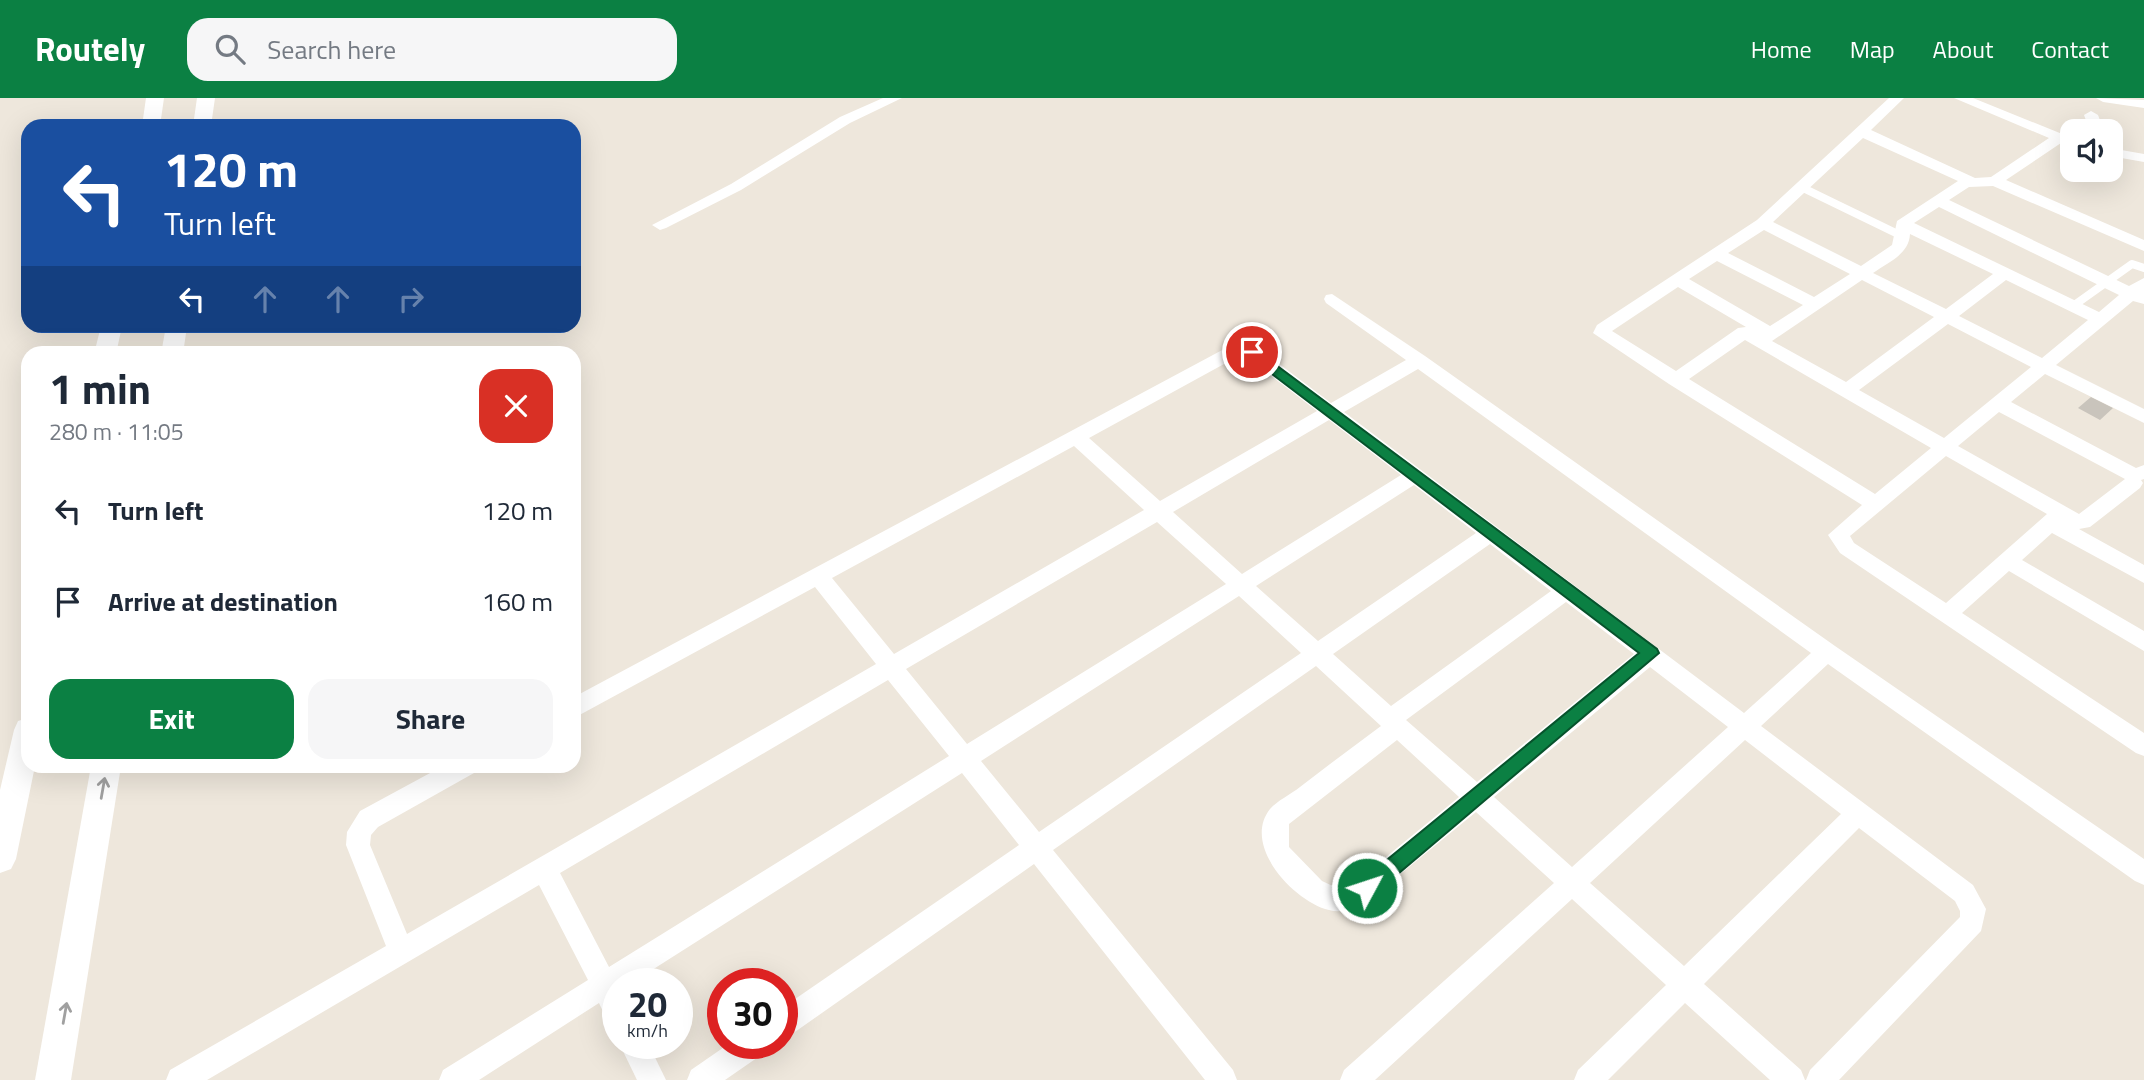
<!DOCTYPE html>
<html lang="en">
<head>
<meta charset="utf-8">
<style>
  body { margin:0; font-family:"Titillium Web",sans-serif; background:#f6f6f7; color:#1f2937; height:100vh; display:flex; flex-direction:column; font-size:26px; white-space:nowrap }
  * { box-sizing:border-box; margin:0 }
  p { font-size:23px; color:#747a83 }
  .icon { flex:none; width:38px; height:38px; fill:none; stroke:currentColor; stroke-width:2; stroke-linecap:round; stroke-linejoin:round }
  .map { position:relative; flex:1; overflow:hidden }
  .sheet { position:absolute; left:21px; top:248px; width:560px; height:427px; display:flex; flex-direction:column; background:#fff; border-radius:21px; box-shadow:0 7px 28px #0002 }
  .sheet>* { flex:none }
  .top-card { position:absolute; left:21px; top:21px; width:560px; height:214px; border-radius:21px; box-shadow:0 7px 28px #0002; background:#1a4fa0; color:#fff; overflow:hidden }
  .buttons { position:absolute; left:2060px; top:21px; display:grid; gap:14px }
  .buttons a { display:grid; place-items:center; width:63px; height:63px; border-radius:14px; background:#fff; box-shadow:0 7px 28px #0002; font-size:35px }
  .speed { position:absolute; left:602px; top:870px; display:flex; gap:14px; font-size:35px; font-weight:700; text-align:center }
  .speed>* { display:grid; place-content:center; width:91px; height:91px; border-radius:50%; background:#fff; box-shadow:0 7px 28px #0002; line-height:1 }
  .speed small { font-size:18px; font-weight:400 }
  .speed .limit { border:10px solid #d22; background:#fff; color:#111 }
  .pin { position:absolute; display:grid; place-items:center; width:60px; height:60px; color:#fff; margin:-30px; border:4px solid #fff; border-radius:50%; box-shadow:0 2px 7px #0007 }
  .me { position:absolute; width:77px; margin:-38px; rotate:50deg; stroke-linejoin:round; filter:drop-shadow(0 0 5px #0008) }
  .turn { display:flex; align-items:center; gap:24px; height:147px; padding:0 28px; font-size:32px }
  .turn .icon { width:91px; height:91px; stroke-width:2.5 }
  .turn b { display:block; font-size:49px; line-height:60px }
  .lanes { display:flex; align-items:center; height:66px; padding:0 28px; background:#0003; justify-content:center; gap:35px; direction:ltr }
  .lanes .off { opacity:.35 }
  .round { display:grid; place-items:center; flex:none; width:74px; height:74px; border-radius:21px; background:#f6f6f7 }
  .headline { display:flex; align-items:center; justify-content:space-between; height:119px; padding:0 28px }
  h1 { font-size:42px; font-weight:700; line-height:52px }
  .cta { display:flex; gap:14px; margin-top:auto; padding:14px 28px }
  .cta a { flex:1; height:80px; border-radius:21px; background:#0b8043; color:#fff; font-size:28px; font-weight:700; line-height:80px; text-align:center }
  .cta a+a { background:#f6f6f7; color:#1f2937 }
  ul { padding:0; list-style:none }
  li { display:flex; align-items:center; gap:21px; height:91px; padding:0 28px }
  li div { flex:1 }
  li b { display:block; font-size:26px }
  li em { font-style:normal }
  header { display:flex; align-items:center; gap:42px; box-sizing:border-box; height:98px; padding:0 35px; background:#0b8043; color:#fff }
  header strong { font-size:33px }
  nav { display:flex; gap:38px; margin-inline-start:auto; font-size:24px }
  .search { width:490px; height:63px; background:#f6f6f7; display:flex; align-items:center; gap:18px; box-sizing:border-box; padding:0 24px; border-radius:21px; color:#747a83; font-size:26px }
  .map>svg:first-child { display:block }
  .building { fill:#c9c4bc }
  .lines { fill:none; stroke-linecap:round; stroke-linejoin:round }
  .service { stroke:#fff; stroke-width:8 }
  .minor { fill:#fff; fill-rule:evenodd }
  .tertiary { fill:#fff; fill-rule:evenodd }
  .oneway { stroke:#a0a0a0 }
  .route { fill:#0b8043; stroke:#07532c; stroke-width:2 }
</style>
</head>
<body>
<header>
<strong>Routely</strong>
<div class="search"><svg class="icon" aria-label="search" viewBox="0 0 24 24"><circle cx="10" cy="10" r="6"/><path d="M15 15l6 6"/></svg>Search here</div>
<nav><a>Home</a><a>Map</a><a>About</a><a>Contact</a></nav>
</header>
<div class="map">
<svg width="2144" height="982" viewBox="0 0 2144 982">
  <rect width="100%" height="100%" fill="#eee7dc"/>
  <path class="building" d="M2091 299 2113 310 2100 322 2078 310Z"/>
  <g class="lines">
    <g class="service">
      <path d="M1801 89 1902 138"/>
      <path d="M2073 208 2132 166 2144 170"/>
    </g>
    <g class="minor">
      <path d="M883 0H902L850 25 741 92 666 130 660 132 652 127 731 86 840 19Z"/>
      <path d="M1889 0H1904L1871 32 1975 80 1991 79 2049 40 1954 0H1973L2072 40V48L2061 45 2006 82 2144 142V153L1993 88 1969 89 1949 102 2129 188 2144 180V206L2133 203 2056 267 2144 311V325L2045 276 2011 304 2136 370 2144 367V381L2141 382 2143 385 2140 390 2090 429 2079 431 2144 467V485L2052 435 2022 462 2144 533V553L2009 473 1962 515 2144 635V658L2136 655 1840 455 1828 437 1862 407 1669 286 1593 235 1597 227 1757 122ZM1863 40 1958 83 1897 123 1892 147 1861 168 1773 124ZM1939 109 2119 197 2099 214 1914 125ZM1764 132 1850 176 1814 199 1728 155ZM1910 136 1993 176 1946 211 1873 175C1889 164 1909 156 1910 136ZM1717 163 1803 207 1770 228 1689 181ZM1862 182 1934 219 1846 284 1772 243ZM2006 182 2088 222 2042 260 1959 218ZM1678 189 1746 229 1738 230 1676 273 1612 233ZM1948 226 2031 269 1944 340 1859 292ZM1745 242 1931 350 1875 396 1689 281ZM1999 314 2125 381 2079 416 1958 348ZM1946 358 2047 416 1946 505 1854 445 1850 438Z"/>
      <path d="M2096 0 2144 2V10L2103 4Z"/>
      <path d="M2091 13 2098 17 2104 33H2090L2084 17Z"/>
      <path d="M2110 50 2144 56V64L2110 58Z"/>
      <path d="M1332 196 1425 258 1835 548 2144 761V787L2135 783 1828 566 1761 628 1973 787 1986 811 1981 833 1839 982H1806L1810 972 1960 819V813L1955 803 1859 730 1704 886 1801 972 1805 982H1770L1685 905 1608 982H1574L1578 972 1666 887 1572 801 1375 982H1340L1344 972 1554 785 1476 714 1365 805C1354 810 1342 816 1329 812 1295 804 1241 748 1270 711 1277 703 1291 696 1300 689 1327 668 1354 648 1381 628L1316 568 1053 752 1233 972 1237 982H1205L1034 766 792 936 782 940V910L1019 747 962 675 630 886H618V927L608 924 599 905 479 982H439L443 972 588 882 539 787 207 982H166L170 972 386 848 346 747 347 734 360 713 443 668H478L474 675 378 729 371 737 370 747 407 836 876 566 815 489 574 620V599L1226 250H1258L1331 305 1406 262 1326 205 1324 201 1326 197ZM1235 260H1248L1317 313 1160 403 1089 340ZM1418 271 1811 555 1744 615 1344 314ZM1329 322 1401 377 1242 476 1173 414ZM1074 348 1144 412 894 556 832 480ZM1414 387 1476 435 1318 543 1256 488ZM1157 424 1226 486 967 646 906 571ZM1490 446 1551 493 1391 608 1333 556ZM1239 498 1301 555 1039 734 981 663ZM1566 504 1634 556 1477 684 1406 622ZM1650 569 1728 629 1572 769 1494 699ZM888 582 949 658 609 869 560 775ZM1397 642 1459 699 1358 782 1348 788 1337 790 1322 783 1289 749V726ZM1745 642 1841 716 1684 868 1590 785Z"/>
      <path d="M619 945H648L666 982H637Z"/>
      <path d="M730 945H768L764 955 725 982H687L691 972Z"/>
    </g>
    <g class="tertiary">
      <path d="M146 0H164L160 28H142Z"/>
      <path d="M197 0H215L211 28H193Z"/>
      <path d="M101 228H122L116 256H94Z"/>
      <path d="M166 228H187L183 256H161Z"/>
      <path d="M28 620V668H35L16 761 11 771 0 775V692L14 632 18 623Z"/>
      <path d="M91 668H121L71 982H35Z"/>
    </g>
  </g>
  <defs><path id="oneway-shaft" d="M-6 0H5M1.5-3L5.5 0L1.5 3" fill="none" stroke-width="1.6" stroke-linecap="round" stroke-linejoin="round" transform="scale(1.75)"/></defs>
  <g class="oneway">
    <use href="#oneway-shaft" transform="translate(103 690) rotate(-80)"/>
    <use href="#oneway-shaft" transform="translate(65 915) rotate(-80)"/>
  </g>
  <path class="route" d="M1252 249 1657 551 1659 555 1373 797 1367 799 1360 797 1357 790 1360 784 1639 555 1247 257V251Z"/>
</svg>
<div class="buttons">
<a><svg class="icon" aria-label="sound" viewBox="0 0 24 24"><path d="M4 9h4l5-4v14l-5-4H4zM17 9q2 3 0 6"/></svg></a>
</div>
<div class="speed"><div>20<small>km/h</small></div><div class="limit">30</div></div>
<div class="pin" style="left:1252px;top:254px;background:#d93025"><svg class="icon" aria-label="arrive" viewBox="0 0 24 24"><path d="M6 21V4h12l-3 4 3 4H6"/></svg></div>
<svg class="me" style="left:1367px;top:790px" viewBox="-20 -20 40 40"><circle r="17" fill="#0b8043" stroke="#fff" stroke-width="3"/><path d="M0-11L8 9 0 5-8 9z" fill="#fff"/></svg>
<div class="top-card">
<div class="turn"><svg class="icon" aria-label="left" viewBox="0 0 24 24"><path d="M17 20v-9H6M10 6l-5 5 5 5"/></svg><div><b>120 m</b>Turn left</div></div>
<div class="lanes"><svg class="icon" aria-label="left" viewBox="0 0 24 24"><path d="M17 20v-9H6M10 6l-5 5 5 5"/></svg><svg class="icon off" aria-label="ahead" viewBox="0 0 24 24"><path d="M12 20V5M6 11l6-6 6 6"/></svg><svg class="icon off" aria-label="ahead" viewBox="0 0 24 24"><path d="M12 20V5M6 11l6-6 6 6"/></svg><svg class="icon off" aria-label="right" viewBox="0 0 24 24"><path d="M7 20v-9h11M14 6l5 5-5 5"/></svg></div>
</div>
<section class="sheet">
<div class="headline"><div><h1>1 min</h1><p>280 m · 11:05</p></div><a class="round" style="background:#d93025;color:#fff"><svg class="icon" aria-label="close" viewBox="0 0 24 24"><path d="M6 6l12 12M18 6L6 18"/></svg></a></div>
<ul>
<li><svg class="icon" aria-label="left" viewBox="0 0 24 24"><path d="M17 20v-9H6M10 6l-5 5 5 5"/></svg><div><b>Turn left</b></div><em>120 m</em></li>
<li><svg class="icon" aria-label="arrive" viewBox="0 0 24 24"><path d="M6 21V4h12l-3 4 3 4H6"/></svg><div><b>Arrive at destination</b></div><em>160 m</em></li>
</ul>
<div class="cta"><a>Exit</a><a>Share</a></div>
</section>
</div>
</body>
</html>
